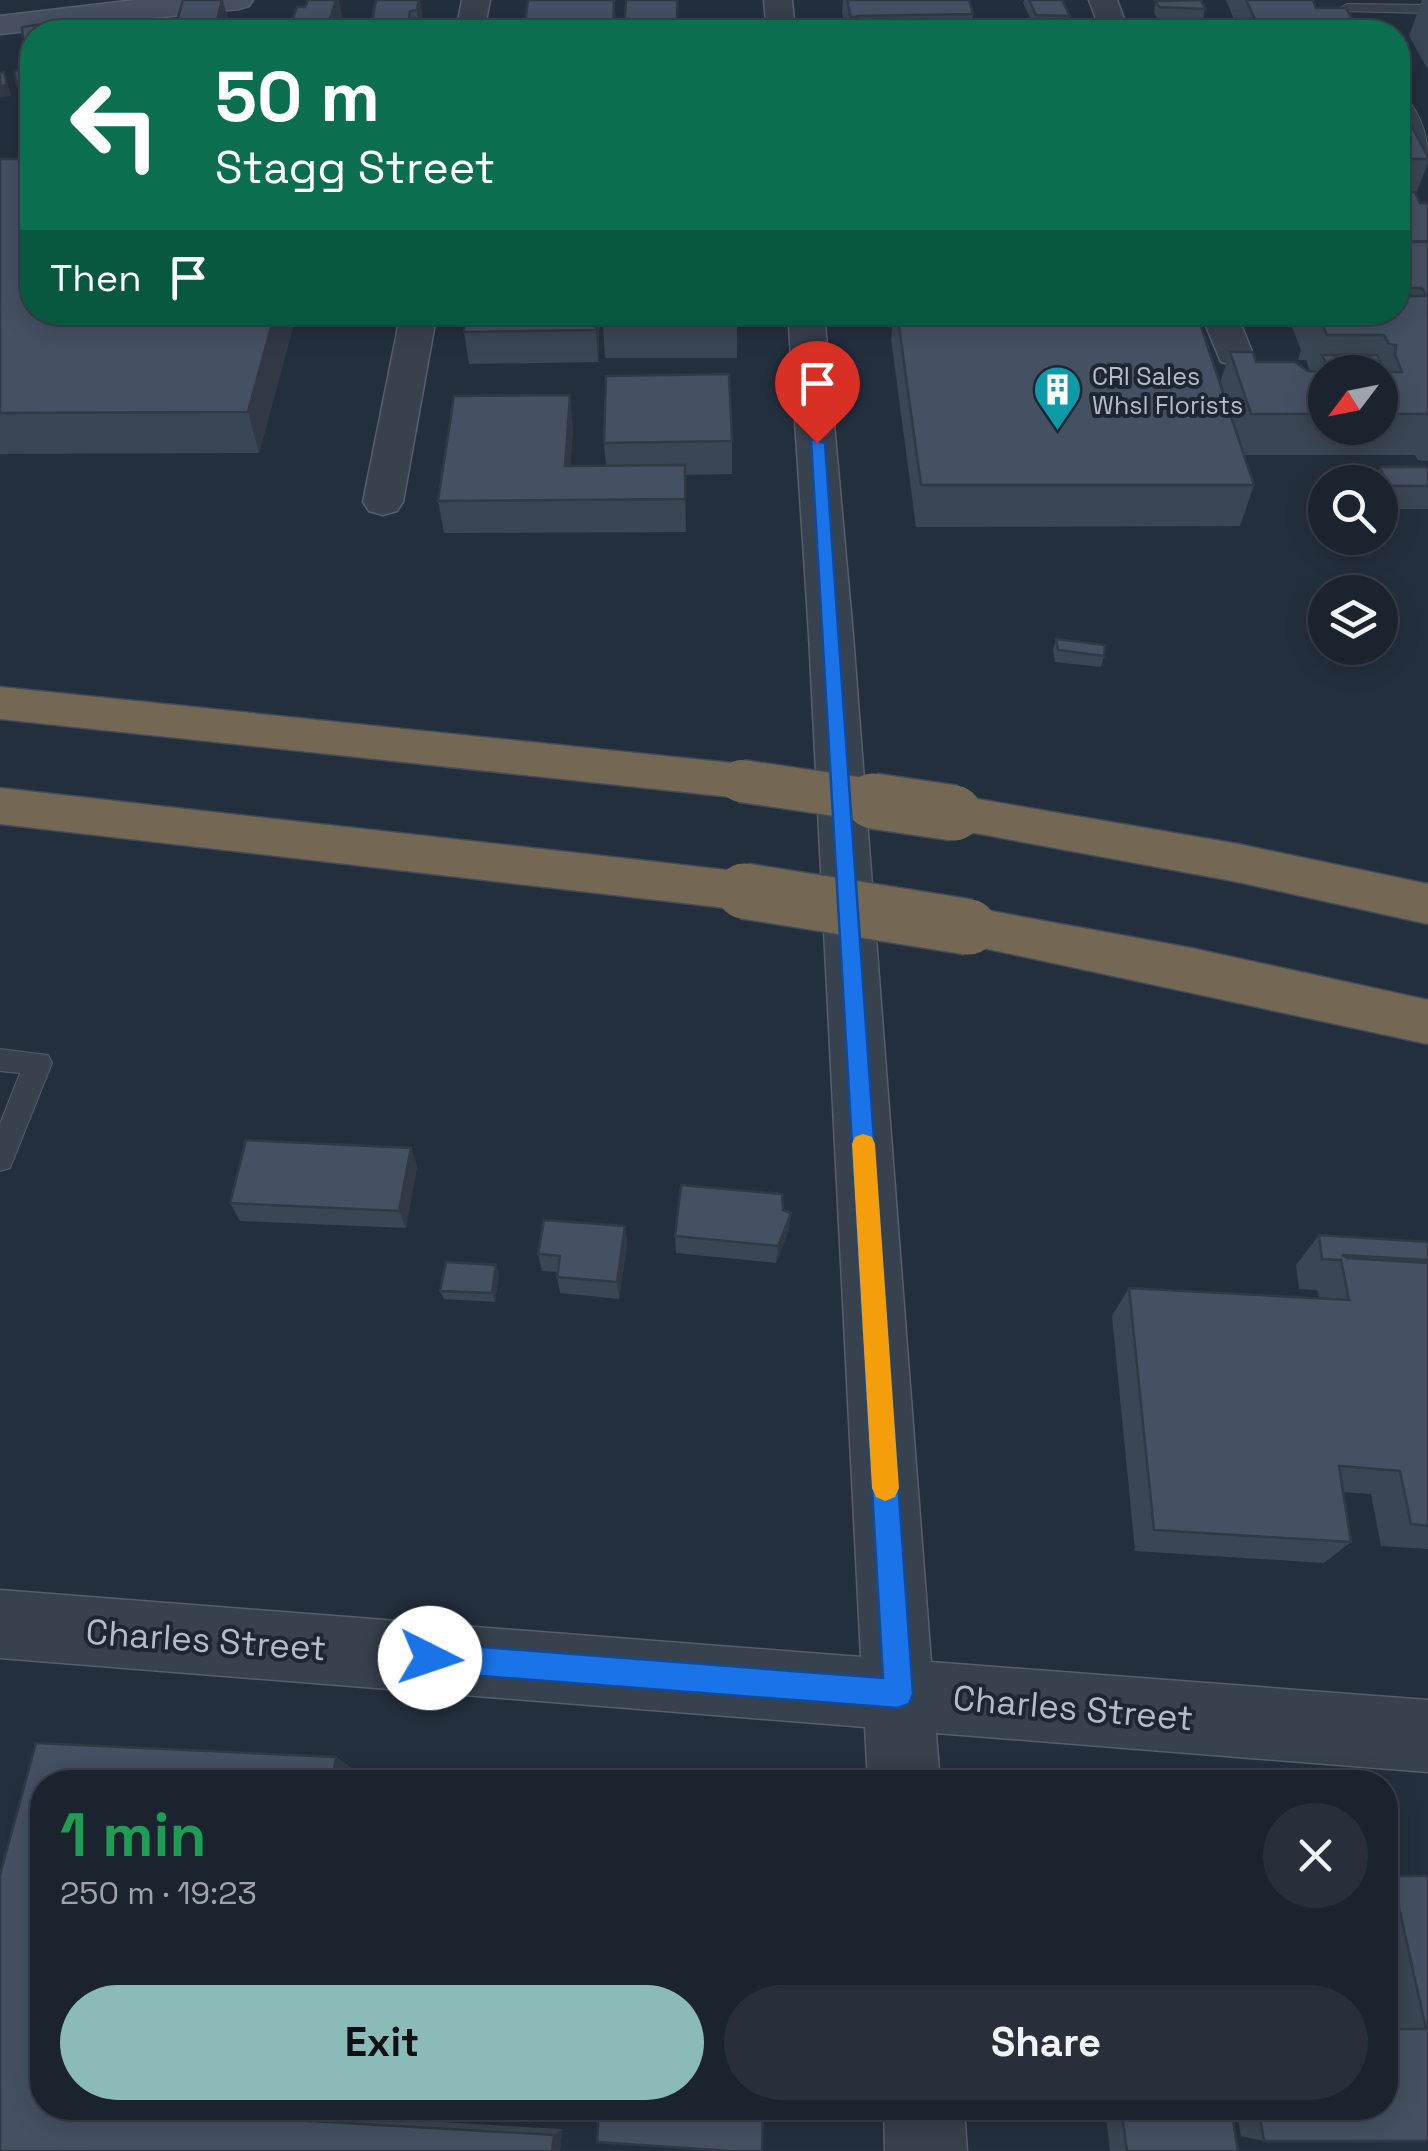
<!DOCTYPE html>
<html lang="en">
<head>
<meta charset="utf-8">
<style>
  body { margin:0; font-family:"Space Grotesk",sans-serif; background:#282f3a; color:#f1f3f6; height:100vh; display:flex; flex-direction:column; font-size:38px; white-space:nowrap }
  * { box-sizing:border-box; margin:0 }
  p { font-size:32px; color:#a0a4aa }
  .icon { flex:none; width:55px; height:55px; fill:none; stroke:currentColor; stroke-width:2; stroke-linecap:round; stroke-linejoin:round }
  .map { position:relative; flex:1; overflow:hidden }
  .details { position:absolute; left:30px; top:1770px; width:1368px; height:350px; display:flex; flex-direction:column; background:#1b232e; border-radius:40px; box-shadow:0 5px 25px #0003,0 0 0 2px #39404a }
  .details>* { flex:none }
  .guide { position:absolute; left:20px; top:20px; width:1390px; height:305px; border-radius:40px; box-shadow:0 5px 25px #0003,0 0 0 2px #39404a; background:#0b6e4f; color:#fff; overflow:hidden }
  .needle { width:65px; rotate:238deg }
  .fabs { position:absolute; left:1308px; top:355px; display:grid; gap:20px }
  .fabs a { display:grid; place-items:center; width:90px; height:90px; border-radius:50%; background:#1b232e; box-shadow:0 5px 25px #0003,0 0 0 2px #39404a; font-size:50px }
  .pin { position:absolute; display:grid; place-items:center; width:85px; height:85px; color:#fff; margin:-102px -42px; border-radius:50% 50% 50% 0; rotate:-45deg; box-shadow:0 0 10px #0007 }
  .pin .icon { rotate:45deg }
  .me { position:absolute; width:110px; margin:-55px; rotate:94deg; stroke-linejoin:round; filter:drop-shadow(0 0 8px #0008) }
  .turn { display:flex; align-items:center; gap:35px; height:210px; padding:0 30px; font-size:45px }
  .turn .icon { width:130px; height:130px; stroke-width:2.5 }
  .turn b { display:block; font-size:70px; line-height:85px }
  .then { display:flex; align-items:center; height:95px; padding:0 30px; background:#0003; gap:20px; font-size:38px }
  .round { display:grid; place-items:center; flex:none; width:105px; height:105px; border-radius:52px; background:#282f3a }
  .headline { display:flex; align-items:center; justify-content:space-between; height:170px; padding:0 30px }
  h1 { font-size:60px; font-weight:600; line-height:75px; color:#1e9e55 }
  .cta { display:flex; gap:20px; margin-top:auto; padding:20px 30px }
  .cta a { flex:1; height:115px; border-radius:60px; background:#8bbbb9; color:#111; font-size:40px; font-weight:600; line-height:115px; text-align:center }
  .cta a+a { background:#282f3a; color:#f1f3f6 }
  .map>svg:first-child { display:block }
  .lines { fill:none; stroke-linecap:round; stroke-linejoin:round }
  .lane-casing { stroke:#565f6c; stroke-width:2 }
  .street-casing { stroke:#565f6c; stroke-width:3 }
  .secondary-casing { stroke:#565f6c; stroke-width:3 }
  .highway-casing { stroke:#434c59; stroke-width:3 }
  .lane { fill:#38414e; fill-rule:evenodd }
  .street { fill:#38414e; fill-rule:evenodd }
  .secondary { fill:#465061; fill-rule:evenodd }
  .highway { fill:#746855; fill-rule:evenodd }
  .highway-bridge-far1-casing { stroke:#434c59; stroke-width:45; stroke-linecap:butt }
  .highway-bridge-casing { stroke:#434c59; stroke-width:58; stroke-linecap:butt }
  .highway-bridge-far1 { stroke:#746855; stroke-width:42 }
  .highway-bridge { stroke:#746855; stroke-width:55 }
  .wall { fill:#3b4654; fill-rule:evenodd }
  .shaded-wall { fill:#303945 }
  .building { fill:#455162; stroke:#303945; stroke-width:2.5 }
  .route { fill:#1a73e8; stroke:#114b97; stroke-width:2.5 }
  .slow { fill:#f59e0b }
  .labels { text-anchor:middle; stroke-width:8; stroke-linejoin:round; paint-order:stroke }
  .far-poi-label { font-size:25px; fill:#b4bcc9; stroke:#1d2633; text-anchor:start }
  .near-street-label { font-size:35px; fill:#b4bcc9; stroke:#1d2633 }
</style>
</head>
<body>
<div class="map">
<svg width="1428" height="2151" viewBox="0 0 1428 2151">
  <rect width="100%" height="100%" fill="#242f3e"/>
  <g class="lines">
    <defs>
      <g id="lane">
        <path d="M1347 4 1428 5V13L1342 11 1340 8Z"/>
        <path d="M1398 92C1417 103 1428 134 1428 156 1409 146 1397 113 1398 92Z"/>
        <path d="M0 1049 48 1055 52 1063 10 1168 0 1171V1124L20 1073 0 1071Z"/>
      </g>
      <g id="street">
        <path d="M462 0H490L484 32H456Z"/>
        <path d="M764 0H792L795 32H767Z"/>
        <path d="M1089 0H1117L1129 32H1101Z"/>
        <path d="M401 312H437L403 502 397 511 383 515 369 511 363 502Z"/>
        <path d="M788 312H824L853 635 931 1662 1428 1700V1772L936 1733 940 1782H868L865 1727 0 1658V1590L861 1657 809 635Z"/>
        <path d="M1200 312H1236L1253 354 1247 362 1234 365 1221 362Z"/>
        <path d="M884 2108H964L967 2151H885Z"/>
      </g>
      <path id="secondary" d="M135 0H253L249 6 239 9 0 34V16Z"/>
      <g id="highway">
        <path d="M0 687 741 764 758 769 765 781 758 793 741 798 0 719Z"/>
        <path d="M0 788 744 872 762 877 769 891 762 905 744 910 0 824Z"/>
        <path d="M954 795 1238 844 1428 884V924L1238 882 937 826 930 813 937 800Z"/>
        <path d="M969 907 1191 948 1428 1000V1044L951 941 943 927 951 913Z"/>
      </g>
    </defs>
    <use href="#lane" class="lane-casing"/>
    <use href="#street" class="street-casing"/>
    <use href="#secondary" class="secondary-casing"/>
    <use href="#highway" class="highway-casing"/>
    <use href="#lane" class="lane"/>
    <use href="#street" class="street"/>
    <use href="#secondary" class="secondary"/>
    <use href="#highway" class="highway"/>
    <defs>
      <path id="highway-bridge-far1" d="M741 781 890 803"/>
      <g id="highway-bridge">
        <path d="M873 801 954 813"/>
        <path d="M744 891 969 927"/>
      </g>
    </defs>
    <use href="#highway-bridge-far1" class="highway-bridge-far1-casing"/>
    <use href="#highway-bridge" class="highway-bridge-casing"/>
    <use href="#highway-bridge-far1" class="highway-bridge-far1"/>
    <use href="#highway-bridge" class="highway-bridge"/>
  </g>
  <g class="wall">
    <path d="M183 0H223L228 19 225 32H182L178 18Z"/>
    <path d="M420 0 422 16 420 32H374Z"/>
    <path d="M843 0H969L973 14 971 32H846L842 13Z"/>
    <path d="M1024 0H1062L1070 16 1068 27 1034 26 1023 3Z"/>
    <path d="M1156 0H1201L1205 9 1203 20 1157 18 1154 12Z"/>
    <path d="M1226 0H1313L1316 8 1360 32H1239Z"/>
    <path d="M1422 0H1428V70L1409 36Z"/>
    <path d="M342 16 337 32H289L288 31Z"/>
    <path d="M1398 101 1428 157V163L1416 194 1420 203H1428V461L1418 460 1415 455H1245L1254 485 1240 526 916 527 891 339 893 321H886L884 312H1196L1220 383 1230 352 1256 362 1310 371 1306 360H1298L1301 350 1286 312H1398ZM1325 372H1380V428H1325Z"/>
    <path d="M0 159 297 312 259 453 0 454Z"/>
    <path d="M466 312H600L598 362 469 364 464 332Z"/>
    <path d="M741 320 737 325V358H605L603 325Z"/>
    <path d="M573 428 570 466 606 465 604 443 732 441V474L685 475 686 532 444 533 438 501Z"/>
    <path d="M1380 467H1428V509H1380V482H1374Z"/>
    <path d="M1056 639 1104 656 1101 667 1055 662 1053 650Z"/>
    <path d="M411 1148 417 1166 406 1228 240 1221 230 1203Z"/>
    <path d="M783 1210 789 1230 776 1263 676 1253 675 1236Z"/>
    <path d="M625 1226 627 1243 619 1299 560 1293 557 1277 558 1272 542 1271 538 1254Z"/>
    <path d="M1319 1235 1428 1242V1549L1381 1546 1371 1494 1343 1492 1351 1542 1324 1563 1135 1551 1112 1316 1129 1288 1319 1298 1317 1290 1299 1289 1296 1265Z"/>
    <path d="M499 1273 495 1302 444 1299 440 1291Z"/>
    <path d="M36 1743 336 1757 354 1770 351 1782H42V2108H299L298 2114 562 2129 560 2151H0V1875Z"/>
    <path d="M1392 1876H1428V2141H1264L1241 2136 1236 2108H1385V2029H1397L1385 1971V1878Z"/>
    <path d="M1105 2108H1231L1238 2151H1110Z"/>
  </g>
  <g class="shaded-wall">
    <path d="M222 0 228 19 225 32H193L190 24Z"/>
    <path d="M336 0H339L342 16 337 32H326Z"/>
    <path d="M419 0H420L422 16 420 32 417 10Z"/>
    <path d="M614 0 616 18 615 32H613Z"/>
    <path d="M410 11 413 32H374L372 22Z"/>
    <path d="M858 16 857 32H850L851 18Z"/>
    <path d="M32 49V61L28 62 24 51Z"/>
    <path d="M4 72 11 96 0 98V86Z"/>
    <path d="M32 82V93L21 95 17 84Z"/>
    <path d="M275 312H297L259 453 248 412Z"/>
    <path d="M596 312H600L598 362 596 330Z"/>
    <path d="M736 312H741V320L736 327Z"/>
    <path d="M570 395 573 428 568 498 565 466Z"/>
    <path d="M411 1148 417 1166 406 1228 399 1211Z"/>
    <path d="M791 1213 789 1230 776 1263 778 1246Z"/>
    <path d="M625 1226 627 1243 619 1299 617 1282Z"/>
    <path d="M496 1265 499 1273 495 1302 492 1293Z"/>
    <path d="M336 1757 354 1770 351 1782H332Z"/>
    <path d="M278 2108H299L298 2114 276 2119Z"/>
    <path d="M562 2129 560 2151H552L554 2135Z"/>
  </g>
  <g class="building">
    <path d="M183 0H222L217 20 190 24 178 18Z"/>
    <path d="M308 0H336L326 31H288L297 7H305Z"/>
    <path d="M376 0H419L417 10 410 11 409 19 372 22Z"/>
    <path d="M528 0H614L613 32H524Z"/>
    <path d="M626 0H677V25H627L626 32H624Z"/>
    <path d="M847 0H969L973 14 858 16 851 18Z"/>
    <path d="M1029 0H1062L1070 16 1036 15Z"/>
    <path d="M1201 0 1205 9 1159 7 1156 1Z"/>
    <path d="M1246 0H1313L1316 8H1346L1360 32H1261L1260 30H1253L1248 19H1255Z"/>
    <path d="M50 23 51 32H32V49L24 51 22 27Z"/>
    <path d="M627 25H697V32H626Z"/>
    <path d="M1033 30H1065L1066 32H1033Z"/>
    <path d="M32 68V82L17 84 14 71Z"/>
    <path d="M4 72 7 85 0 86V73Z"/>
    <path d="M1398 101 1428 157V159H1398Z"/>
    <path d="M0 159H32V312H275L248 412 0 413Z"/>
    <path d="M1398 192H1415L1420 203H1428V241L1398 242Z"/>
    <path d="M1398 242H1428V414H1380V372H1325V414H1251L1230 352H1253L1256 362H1295L1307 371 1330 372 1322 355H1377L1385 372H1402L1395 355 1396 345 1389 344 1384 335H1327L1320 319H1312L1318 314 1317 312H1398V296H1426L1422 288H1398Z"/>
    <path d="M466 312H596V330L464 332Z"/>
    <path d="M604 312H737V325H603Z"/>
    <path d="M897 312H1196L1254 485H921Z"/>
    <path d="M729 374 732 441 604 443 606 376Z"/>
    <path d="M570 395 565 466 685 465V499L438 501 454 396Z"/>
    <path d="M1380 467H1428V486H1388Z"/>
    <path d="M1056 639 1105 645 1104 656 1058 650Z"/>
    <path d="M246 1140 411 1148 399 1211 230 1203Z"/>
    <path d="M681 1185 782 1194 783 1210 791 1213 778 1246 675 1236Z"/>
    <path d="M544 1220 625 1226 617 1282 557 1277 560 1256 538 1254Z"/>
    <path d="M1319 1235 1428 1242V1260L1342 1255 1347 1258 1428 1263V1526L1411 1524 1400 1471 1339 1466 1351 1542 1154 1530 1129 1288 1349 1300 1341 1260 1322 1259Z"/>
    <path d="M446 1262 496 1265 492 1293 440 1291Z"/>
    <path d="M36 1743 336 1757 332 1782H42V2108H278L276 2119 554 2135 552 2151H0V1875Z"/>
    <path d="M1392 1876H1428V2141H1264L1258 2108H1385V2048L1392 2053 1387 2029H1426Z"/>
    <path d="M599 2108H826V2118L763 2115 762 2151H730L597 2142Z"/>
    <path d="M1121 2108H1231L1238 2151H1127Z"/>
  </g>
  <path class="route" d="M811 439 825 443 913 1694 909 1704 898 1708 430 1672 420 1668 415 1658 420 1647 430 1643 883 1678Z"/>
  <path class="slow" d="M863 1134 872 1137 875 1144 899 1488 895 1497 885 1501 876 1497 872 1488 852 1144 855 1137Z"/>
  <defs>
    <symbol id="building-pin" viewBox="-11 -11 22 30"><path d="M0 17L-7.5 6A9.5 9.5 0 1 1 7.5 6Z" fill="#0f9aa8" stroke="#1d2633"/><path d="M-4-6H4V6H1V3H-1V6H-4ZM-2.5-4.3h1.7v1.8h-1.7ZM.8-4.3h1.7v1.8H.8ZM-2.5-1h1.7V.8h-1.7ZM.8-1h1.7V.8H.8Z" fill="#fff"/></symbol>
  </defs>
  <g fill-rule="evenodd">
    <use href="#building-pin" x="1030" y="362" width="55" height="75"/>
  </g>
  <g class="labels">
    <g class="far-poi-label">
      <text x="1092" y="385">CRI Sales<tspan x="1092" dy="29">Whsl Florists</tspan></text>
    </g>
    <g class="near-street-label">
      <text transform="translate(206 1640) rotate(4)" y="12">Charles Street</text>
      <text transform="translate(1073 1708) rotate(5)" y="12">Charles Street</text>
    </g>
  </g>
</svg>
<div class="fabs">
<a><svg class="needle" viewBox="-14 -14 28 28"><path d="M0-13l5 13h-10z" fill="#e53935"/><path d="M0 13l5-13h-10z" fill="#a0a4aa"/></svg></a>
<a><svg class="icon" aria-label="search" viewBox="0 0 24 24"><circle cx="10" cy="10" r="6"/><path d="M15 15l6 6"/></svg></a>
<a><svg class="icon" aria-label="layers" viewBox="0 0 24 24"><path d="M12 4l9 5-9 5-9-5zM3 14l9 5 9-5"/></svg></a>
</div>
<div class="pin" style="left:817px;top:443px;background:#d93025"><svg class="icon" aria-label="arrive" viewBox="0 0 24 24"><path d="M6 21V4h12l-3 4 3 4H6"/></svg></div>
<svg class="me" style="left:430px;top:1658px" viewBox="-20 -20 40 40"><circle r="19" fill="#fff"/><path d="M0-13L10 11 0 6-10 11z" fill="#1a73e8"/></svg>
<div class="guide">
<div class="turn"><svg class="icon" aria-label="left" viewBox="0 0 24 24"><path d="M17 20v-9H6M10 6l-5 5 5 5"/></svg><div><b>50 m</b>Stagg Street</div></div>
<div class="then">Then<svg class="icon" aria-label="arrive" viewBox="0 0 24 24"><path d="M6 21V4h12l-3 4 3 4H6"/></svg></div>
</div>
<section class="details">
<div class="headline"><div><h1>1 min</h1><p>250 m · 19:23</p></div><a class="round"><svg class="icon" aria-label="close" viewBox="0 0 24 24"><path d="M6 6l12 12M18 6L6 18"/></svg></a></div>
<div class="cta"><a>Exit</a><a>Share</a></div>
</section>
</div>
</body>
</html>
